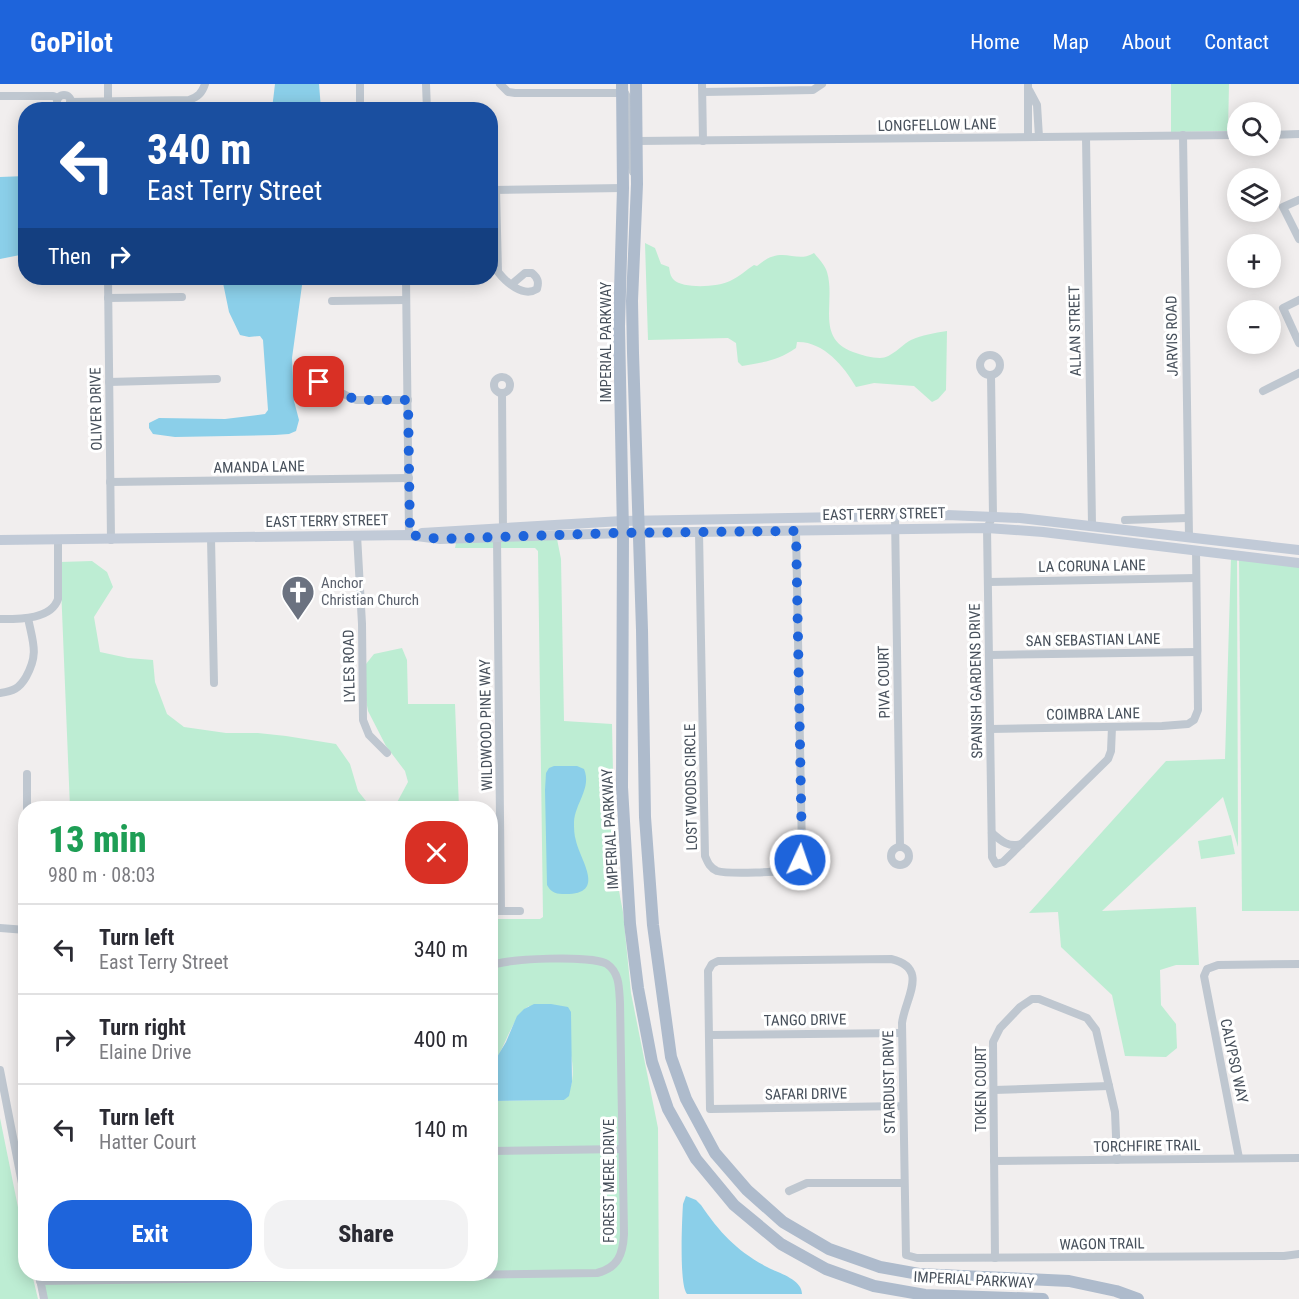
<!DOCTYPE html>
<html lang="en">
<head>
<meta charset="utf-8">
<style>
  body { margin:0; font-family:"Roboto Condensed",sans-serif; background:#f2f2f3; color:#2b2b33; height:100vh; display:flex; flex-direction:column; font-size:22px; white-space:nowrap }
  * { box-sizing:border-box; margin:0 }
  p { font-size:20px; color:#7c7c81 }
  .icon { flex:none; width:33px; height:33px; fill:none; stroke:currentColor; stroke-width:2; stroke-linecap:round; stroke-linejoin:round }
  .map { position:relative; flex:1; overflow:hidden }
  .sheet { position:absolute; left:18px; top:717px; width:480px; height:480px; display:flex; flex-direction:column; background:#fff; border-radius:24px; box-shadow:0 3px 15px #0003 }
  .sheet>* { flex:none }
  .guide { position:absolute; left:18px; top:18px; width:480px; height:183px; border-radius:24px; box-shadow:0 3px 15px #0003; background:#1a4fa0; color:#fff; overflow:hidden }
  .tools { position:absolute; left:1227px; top:18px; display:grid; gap:12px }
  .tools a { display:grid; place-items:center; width:54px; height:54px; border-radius:50%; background:#fff; box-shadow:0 3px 15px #0003; font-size:30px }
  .pin { position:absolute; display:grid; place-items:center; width:51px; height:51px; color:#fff; margin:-26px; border-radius:12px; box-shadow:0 3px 9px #0006 }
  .me { position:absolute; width:66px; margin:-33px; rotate:3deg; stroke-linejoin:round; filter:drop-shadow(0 0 4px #0008) }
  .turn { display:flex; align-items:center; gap:21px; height:126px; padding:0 30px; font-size:27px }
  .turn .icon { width:78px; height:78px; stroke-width:2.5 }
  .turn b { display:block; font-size:42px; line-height:51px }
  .then { display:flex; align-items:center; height:57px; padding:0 30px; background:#0003; gap:12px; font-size:22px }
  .round { display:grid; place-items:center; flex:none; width:63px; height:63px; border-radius:24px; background:#f2f2f3 }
  .head { display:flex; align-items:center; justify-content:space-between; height:102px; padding:0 30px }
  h1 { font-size:36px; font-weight:800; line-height:45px; color:#1e9e55 }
  .action { display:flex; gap:12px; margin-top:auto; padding:12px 30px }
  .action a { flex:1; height:69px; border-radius:24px; background:#1e64db; color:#fff; font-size:24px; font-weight:800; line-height:69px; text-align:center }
  .action a+a { background:#f2f2f3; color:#2b2b33 }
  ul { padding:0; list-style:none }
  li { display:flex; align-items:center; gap:18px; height:90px; padding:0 30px; border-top:2px solid #e1e1e2 }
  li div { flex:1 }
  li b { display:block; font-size:22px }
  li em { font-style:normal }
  header { display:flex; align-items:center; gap:36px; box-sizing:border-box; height:84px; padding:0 30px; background:#1e64db; color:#fff }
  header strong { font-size:28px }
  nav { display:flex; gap:33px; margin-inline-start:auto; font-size:21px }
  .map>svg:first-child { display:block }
  .green { fill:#bdedd3 }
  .water { fill:#8bcfe9 }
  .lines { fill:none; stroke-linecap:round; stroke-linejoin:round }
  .street { stroke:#bfc7d0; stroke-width:8 }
  .secondary { stroke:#c1cad7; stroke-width:10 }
  .primary { stroke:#aebbcc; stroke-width:12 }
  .route { stroke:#1e64db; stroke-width:10; stroke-dasharray:0 18 }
  .labels { text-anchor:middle; stroke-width:6; stroke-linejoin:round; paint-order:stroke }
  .street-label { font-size:15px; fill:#47505b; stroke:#fff }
  .worship-label { font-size:15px; fill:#5b616d; stroke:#fff; text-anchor:start }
</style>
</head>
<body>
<header>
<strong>GoPilot</strong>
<nav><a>Home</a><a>Map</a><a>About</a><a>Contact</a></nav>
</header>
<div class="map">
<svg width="1299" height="1215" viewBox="0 0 1299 1215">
  <rect width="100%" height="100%" fill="#f1eeee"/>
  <g class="green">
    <path d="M1171 0H1229L1228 47 1171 48Z"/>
    <path d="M645 159 655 164 661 180 669 183C670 188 670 192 674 196 683 205 719 203 730 197 739 193 746 186 754 181L757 182C783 159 795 181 814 169 819 175 825 181 827 188 836 218 815 254 853 268 862 271 871 274 880 274 892 274 901 261 911 256 922 251 934 249 947 247L946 306 938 315 932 318 914 302 874 299 856 303C844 282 823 257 797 258L796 264C777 277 764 278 742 282L738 278 736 259 728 254 648 256Z"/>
    <path d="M557 455 561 475 564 637 612 640 615 786 623 828 631 909 658 1044 659 1215H41L35 1190H490L491 1017 564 1016C574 1003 574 986 571 971L529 922C511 933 505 966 491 983V835H540L543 833 538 467 535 464H455L456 459Z"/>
    <path d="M1239 472 1299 479V827H1242Z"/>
    <path d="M1231 474 1237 475 1238 763 1223 713 1102 827 1196 823 1199 881H1176L1160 886 1161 921 1176 940 1177 964 1166 973 1125 972 1112 911 1061 863 1058 828 1029 829 1166 677 1225 675Z"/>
    <path d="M92 477 107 488 113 503 94 533 100 568 128 574 153 576 155 598 167 630 184 643 226 649H258L286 652 336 660 350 680 358 707 370 722 387 724H70L60 478Z"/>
    <path d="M402 564 407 576 408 620H455L459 724H394L408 698 405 687 386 662 368 627 363 600 366 580 374 570Z"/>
    <path d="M1231 751 1235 770 1201 775 1198 757Z"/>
    <path d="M0 1034 25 1158 26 1190H32L38 1215H0Z"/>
  </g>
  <g class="water">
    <path d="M275 0H319L321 25H272Z"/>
    <path d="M26 92 25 170 0 175V93Z"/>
    <path d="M222 194H303L292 274 294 317 299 336 296 347 289 350 275 351 175 353 153 350 149 344V339L159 334 225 335 265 330 268 326 263 256 260 252 249 253 240 251 229 228Z"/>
    <path d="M554 682H577L584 685C592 704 575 719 574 738 574 744 574 751 576 757 581 778 608 812 562 810 555 810 550 807 547 801L545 706 546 689 549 684Z"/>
    <path d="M534 920H551L568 923 571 928 572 998 569 1012 564 1016 491 1017V983L506 958 517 932 524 925Z"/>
    <path d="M686 1112 696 1116 701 1121C720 1149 737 1167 767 1183 778 1189 802 1195 802 1210H687C679 1201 682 1136 683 1120Z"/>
  </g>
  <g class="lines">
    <g class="street">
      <path d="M108 0V18"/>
      <path d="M426 0 427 26"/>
      <path d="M500 0 508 8 515 9H625C637 28 626 65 633 88"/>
      <path d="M702 0 703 57"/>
      <path d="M1029 6 1037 21 1039 53"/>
      <path d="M703 8 813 6 822 0"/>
      <circle cx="64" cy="18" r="7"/>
      <path d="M0 12H53L58 14"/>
      <path d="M70 18 189 16C198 13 202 9 205 0"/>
      <path d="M360 26V0"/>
      <path d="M1183 51 1189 453"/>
      <path d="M1270 51 1299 50"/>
      <path d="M1028 53V0"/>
      <path d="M1086 53 1092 441"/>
      <path d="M637 57 1238 51"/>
      <path d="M490 106 623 104"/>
      <path d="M496 106 498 188C506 198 523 214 537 205 539 198 538 194 532 189H525L512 200"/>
      <path d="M1299 116 1283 123 1299 155"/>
      <path d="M108 194 111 456"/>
      <path d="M406 194 409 451"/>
      <path d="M108 214 182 213"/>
      <path d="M1299 216 1283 224 1299 259"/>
      <path d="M332 217 406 216"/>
      <circle cx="990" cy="281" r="10"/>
      <path d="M991 291 993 432 987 444 992 773 996 780 1003 778 1108 675 1111 667 1112 643"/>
      <circle cx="502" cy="301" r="8"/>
      <path d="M109 298 217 295"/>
      <path d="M319 298 356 316H408"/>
      <path d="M1263 307 1299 289"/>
      <path d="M502 309 503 449"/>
      <path d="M110 398 409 394"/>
      <path d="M895 432 900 763"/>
      <path d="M1125 436 1188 434"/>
      <path d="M699 448 705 772C708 779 710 784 717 787 727 790 785 789 793 784 799 780 801 774 802 768L796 447"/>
      <path d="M357 451 362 540 363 636 369 651 387 669"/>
      <path d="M211 454 214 599"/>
      <path d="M497 454 501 827"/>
      <path d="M988 498 1196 494"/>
      <path d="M0 535C18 535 51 536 58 515V456"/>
      <path d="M989 571 1197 568"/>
      <path d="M0 609C13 607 19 605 26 593 39 570 33 559 28 534"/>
      <path d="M990 645 1162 642 1188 640 1194 636 1198 626 1196 466"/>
      <path d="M27 690V724"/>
      <path d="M992 749C1001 757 1009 764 1021 760"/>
      <circle cx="900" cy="772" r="9"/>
      <path d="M490 827H520"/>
      <path d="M0 844 26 846"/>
      <path d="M709 951 902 949"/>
      <path d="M0 986 26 1120"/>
      <path d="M994 1006 1109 1002"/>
      <path d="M903 1022 710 1025 708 887 712 880 718 877 891 875C930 884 905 914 902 939L906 1171 917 1174 1284 1172 1299 1170"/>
      <path d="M490 1067 622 1065"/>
      <path d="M1239 1074 1204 892 1207 885 1218 881 1299 880"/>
      <path d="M994 1077 1299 1074"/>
      <path d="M789 1107 807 1099H904"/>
      <path d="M995 1174 993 958 1000 944 1020 923 1032 915H1039L1087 934 1096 946 1115 1028 1117 1076"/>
      <path d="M39 1190 44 1215"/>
      <path d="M40 1197 597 1189C618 1184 623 1170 624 1150L620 919C619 905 620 889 607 880 594 871 505 874 490 882"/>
    </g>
    <g class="secondary">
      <path d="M422 449 622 437 947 431 1020 434 1299 466"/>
      <path d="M0 456 409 451 440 455 623 449 987 444 1043 448 1299 479"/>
    </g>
    <g class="primary">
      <path d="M622 0 623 104 619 242 623 449 622 703 630 840 638 904 652 978 668 1025 696 1075 734 1121 781 1160 826 1185 874 1202 925 1211 1043 1215"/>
      <path d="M636 0 637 100 632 217 633 269 642 546 645 733 653 841 671 973 686 1015 715 1069 747 1106 783 1138 829 1165 880 1183 919 1190 1069 1197 1116 1207 1138 1215"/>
    </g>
  </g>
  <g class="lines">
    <path class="route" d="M319 298 356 316H408L410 451 440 455 614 449 796 447 802 768 800 776"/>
  </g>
  <defs>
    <symbol id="church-pin" viewBox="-11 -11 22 30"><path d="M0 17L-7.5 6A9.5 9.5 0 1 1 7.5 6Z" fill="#6b7280" stroke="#fff"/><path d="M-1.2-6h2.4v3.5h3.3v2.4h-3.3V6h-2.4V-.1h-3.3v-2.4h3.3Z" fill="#fff"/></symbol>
  </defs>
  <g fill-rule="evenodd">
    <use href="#church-pin" x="279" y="489" width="38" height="52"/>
  </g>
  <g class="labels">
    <g class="street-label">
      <text transform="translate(937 41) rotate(-1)" y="5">LONGFELLOW LANE</text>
      <text transform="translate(1075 247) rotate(-91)" y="5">ALLAN STREET</text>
      <text transform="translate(1172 252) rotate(-91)" y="5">JARVIS ROAD</text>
      <text transform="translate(606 258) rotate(-90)" y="5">IMPERIAL PARKWAY</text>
      <text transform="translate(96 325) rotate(-91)" y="5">OLIVER DRIVE</text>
      <text transform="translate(259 383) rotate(-1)" y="5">AMANDA LANE</text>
      <text transform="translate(884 430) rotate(-1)" y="5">EAST TERRY STREET</text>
      <text transform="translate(327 437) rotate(-1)" y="5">EAST TERRY STREET</text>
      <text transform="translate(1092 482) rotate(-1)" y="5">LA CORUNA LANE</text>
      <text transform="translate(1093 556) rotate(-1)" y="5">SAN SEBASTIAN LANE</text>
      <text transform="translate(349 582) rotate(-91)" y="5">LYLES ROAD</text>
      <text transform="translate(976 597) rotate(-91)" y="5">SPANISH GARDENS DRIVE</text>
      <text transform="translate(884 598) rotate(-91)" y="5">PIVA COURT</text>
      <text transform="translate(1093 630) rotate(-1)" y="5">COIMBRA LANE</text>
      <text transform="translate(486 641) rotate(-91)" y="5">WILDWOOD PINE WAY</text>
      <text transform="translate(691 703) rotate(-91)" y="5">LOST WOODS CIRCLE</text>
      <text transform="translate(610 745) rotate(-93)" y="5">IMPERIAL PARKWAY</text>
      <text transform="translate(805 936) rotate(-1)" y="5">TANGO DRIVE</text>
      <text transform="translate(1234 977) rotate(78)" y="5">CALYPSO WAY</text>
      <text transform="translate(889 998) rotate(-91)" y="5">STARDUST DRIVE</text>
      <text transform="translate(981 1005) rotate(-90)" y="5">TOKEN COURT</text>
      <text transform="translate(806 1010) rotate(-1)" y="5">SAFARI DRIVE</text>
      <text transform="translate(1147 1062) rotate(-1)" y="5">TORCHFIRE TRAIL</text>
      <text transform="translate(609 1097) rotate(-90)" y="5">FOREST MERE DRIVE</text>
      <text transform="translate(1102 1160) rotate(-1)" y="5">WAGON TRAIL</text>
      <text transform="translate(974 1196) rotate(3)" y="5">IMPERIAL PARKWAY</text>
    </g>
    <g class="worship-label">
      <text x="321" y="504">Anchor<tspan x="321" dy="17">Christian Church</tspan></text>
    </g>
  </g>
</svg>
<div class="tools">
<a><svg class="icon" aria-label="search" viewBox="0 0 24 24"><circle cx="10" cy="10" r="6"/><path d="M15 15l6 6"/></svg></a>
<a><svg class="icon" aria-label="layers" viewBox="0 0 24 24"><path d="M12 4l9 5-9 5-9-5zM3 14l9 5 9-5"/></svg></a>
<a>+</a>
<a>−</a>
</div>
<div class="pin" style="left:319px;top:298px;background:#d93025"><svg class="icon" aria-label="arrive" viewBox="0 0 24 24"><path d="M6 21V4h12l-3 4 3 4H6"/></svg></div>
<svg class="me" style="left:800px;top:776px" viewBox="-20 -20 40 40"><circle r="17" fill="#1e64db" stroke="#fff" stroke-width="3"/><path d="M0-11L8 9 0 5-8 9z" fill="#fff"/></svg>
<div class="guide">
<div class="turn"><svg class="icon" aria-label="left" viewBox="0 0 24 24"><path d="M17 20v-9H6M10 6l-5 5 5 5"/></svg><div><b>340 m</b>East Terry Street</div></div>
<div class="then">Then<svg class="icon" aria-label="right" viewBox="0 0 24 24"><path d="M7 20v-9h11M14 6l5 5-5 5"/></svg></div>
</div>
<section class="sheet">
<div class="head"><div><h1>13 min</h1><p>980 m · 08:03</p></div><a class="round" style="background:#d93025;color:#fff"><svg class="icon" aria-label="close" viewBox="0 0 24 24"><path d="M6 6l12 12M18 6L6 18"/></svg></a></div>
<ul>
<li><svg class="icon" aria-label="left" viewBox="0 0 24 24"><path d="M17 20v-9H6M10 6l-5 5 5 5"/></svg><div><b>Turn left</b><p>East Terry Street</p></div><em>340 m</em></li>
<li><svg class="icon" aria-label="right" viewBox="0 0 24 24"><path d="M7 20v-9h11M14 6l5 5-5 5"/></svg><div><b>Turn right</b><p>Elaine Drive</p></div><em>400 m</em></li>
<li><svg class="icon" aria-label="left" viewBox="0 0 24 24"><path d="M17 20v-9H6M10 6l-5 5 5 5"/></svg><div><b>Turn left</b><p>Hatter Court</p></div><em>140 m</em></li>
</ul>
<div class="action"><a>Exit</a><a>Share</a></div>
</section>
</div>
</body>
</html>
